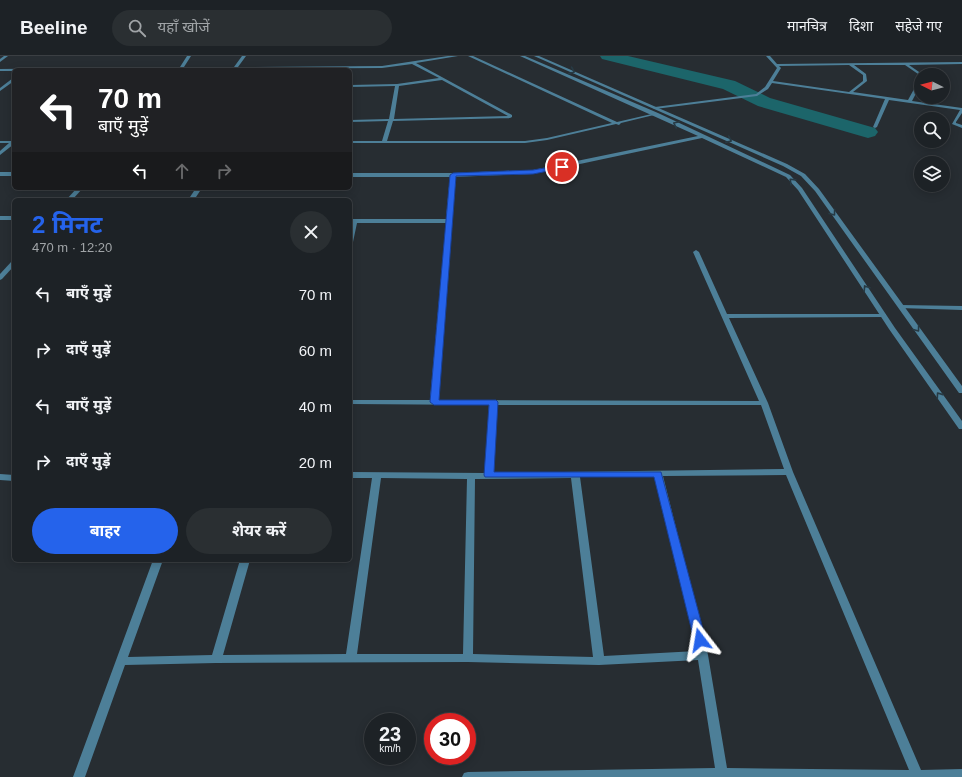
<!DOCTYPE html>
<html lang="hi">
<head>
<meta charset="utf-8">
<style>
  body { margin:0; font-family:Helvetica,"Noto Sans Devanagari",sans-serif; background:#2a2f32; color:#f1f3f6; height:100vh; display:flex; flex-direction:column; font-size:15px; white-space:nowrap }
  * { box-sizing:border-box; margin:0 }
  p { font-size:13px; color:#a0a4a7 }
  .icon { flex:none; width:22px; height:22px; fill:none; stroke:currentColor; stroke-width:2; stroke-linecap:round; stroke-linejoin:round }
  .map { position:relative; flex:1; overflow:hidden }
  .side { position:absolute; left:12px; top:142px; width:340px; height:364px; display:flex; flex-direction:column; background:#1d2226; border-radius:6px; box-shadow:0 2px 10px #0003,0 0 0 1px #3b3f43 }
  .side>* { flex:none }
  .guide { position:absolute; left:12px; top:12px; width:340px; height:122px; border-radius:6px; box-shadow:0 2px 10px #0003,0 0 0 1px #3b3f43; background:#202124; color:#fff; overflow:hidden }
  .needle { width:26px; rotate:276deg }
  .buttons { position:absolute; left:914px; top:12px; display:grid; gap:8px }
  .buttons a { display:grid; place-items:center; width:36px; height:36px; border-radius:50%; background:#1d2226; box-shadow:0 2px 10px #0003,0 0 0 1px #3b3f43; font-size:20px }
  .speed { position:absolute; left:364px; top:657px; display:flex; gap:8px; font-size:20px; font-weight:700; text-align:center }
  .speed>* { display:grid; place-content:center; width:52px; height:52px; border-radius:50%; background:#1d2226; box-shadow:0 2px 10px #0003,0 0 0 1px #3b3f43; line-height:1 }
  .speed small { font-size:10px; font-weight:400 }
  .speed .limit { border:6px solid #d22; background:#fff; color:#111 }
  .pin { position:absolute; display:grid; place-items:center; width:34px; height:34px; color:#fff; margin:-17px; border:2px solid #fff; border-radius:50%; box-shadow:0 1px 4px #0007 }
  .me { position:absolute; width:44px; margin:-22px; rotate:346deg; stroke-linejoin:round; filter:drop-shadow(0 0 3px #0008) }
  .turn { display:flex; align-items:center; gap:14px; height:84px; padding:0 20px; font-size:18px }
  .turn .icon { width:52px; height:52px; stroke-width:2.5 }
  .turn b { display:block; font-size:28px; line-height:34px }
  .lanes { display:flex; align-items:center; height:38px; padding:0 20px; background:#0003; justify-content:center; gap:20px; direction:ltr }
  .lanes .off { opacity:.35 }
  .round { display:grid; place-items:center; flex:none; width:42px; height:42px; border-radius:21px; background:#2a2f32 }
  .summary { display:flex; align-items:center; justify-content:space-between; height:68px; padding:0 20px }
  h1 { font-size:24px; font-weight:700; line-height:30px; color:#2563eb }
  .cta { display:flex; gap:8px; margin-top:auto; padding:8px 20px }
  .cta a { flex:1; height:46px; border-radius:24px; background:#2563eb; color:#fff; font-size:16px; font-weight:700; line-height:46px; text-align:center }
  .cta a+a { background:#2a2f32; color:#f1f3f6 }
  ul { padding:0; list-style:none }
  li { display:flex; align-items:center; gap:12px; height:56px; padding:0 20px }
  li div { flex:1 }
  li b { display:block; font-size:15px }
  li em { font-style:normal }
  header { display:flex; align-items:center; gap:24px; box-sizing:border-box; height:56px; padding:0 20px; background:#1d2226; border-bottom:1px solid #3b3f43 }
  header strong { font-size:19px }
  nav { display:flex; gap:22px; margin-inline-start:auto; font-size:14px }
  .search { width:280px; height:36px; background:#2a2f32; display:flex; align-items:center; gap:10px; box-sizing:border-box; padding:0 14px; border-radius:22px; color:#a0a4a7; font-size:15px }
  .map>svg:first-child { display:block }
  .lines { fill:none; stroke-linecap:round; stroke-linejoin:round }
  .river { fill:#1c656a; fill-rule:evenodd }
  .minor { fill:#4d7f98; fill-rule:evenodd }
  .tertiary { fill:#4d7f98; fill-rule:evenodd }
  .oneway { stroke:#273a44 }
  .route { fill:#2563eb; stroke:#184099 }
</style>
</head>
<body>
<header>
<strong>Beeline</strong>
<div class="search"><svg class="icon" aria-label="search" viewBox="0 0 24 24"><circle cx="10" cy="10" r="6"/><path d="M15 15l6 6"/></svg>यहाँ खोजें</div>
<nav><a>मानचित्र</a><a>दिशा</a><a>सहेजे गए</a></nav>
</header>
<div class="map">
<svg width="962" height="721" viewBox="0 0 962 721">
  <rect width="100%" height="100%" fill="#272d32"/>
  <g class="lines">
    <path class="river" d="M600 0H628L735 25 770 42 875 72 878 76 875 80 868 82 861 80 758 50 723 33 602 3Z"/>
    <g class="minor">
      <path d="M4 0H8L0 6V3Z"/>
      <path d="M187 0H191L184 11H234L242 0H246L238 11 382 10 448 0H458L416 7 512 59V61L510 62 393 65 387 85H525L547 82 612 67 468 0H473L617 66 656 57 658 58 621 67 619 69 616 68 547 84 525 87H350V85H382L388 65 350 66V64L389 63 395 30 350 31V29L397 28 439 22 412 8 382 12 14 14V15H0V13L180 11ZM442 24 508 60 394 63 399 30Z"/>
      <path d="M766 0H770L777 8 962 6V8L909 9 922 18 921 20 905 9H854L866 18 867 25 853 36 908 44 919 24 921 23V28L912 45 962 52V57L956 66V67L962 69V72L952 68 960 54 889 44 877 71 875 72 873 71 885 43 772 27 768 33 757 40 655 53 653 52 655 51 756 38 765 31 777 12ZM849 9 863 19V25L849 36 773 25 781 12 779 10Z"/>
      <path d="M13 22H14V25L0 35V32Z"/>
      <path d="M0 85H14V88L0 99V95L9 87H0Z"/>
      <path d="M453 117 456 119 438 344 759 345 693 196 696 194 699 196 727 258H886V260L884 261 729 262 768 347 793 416 921 714 962 713V721H462L464 717 468 716 715 712 698 604 599 609 468 606 216 607 125 609 85 721H73L153 504H163L128 601 212 599 240 504H250L223 599 346 598 372 422H350V416L485 417 489 349 350 348V344H430L446 167H357L353 186 350 188V174L352 167H350V163H446L450 119ZM497 349H761L784 413 493 417ZM786 419 909 714 727 712 708 599 663 420ZM654 420 697 595 604 600 580 421ZM381 422 467 423 463 598H357ZM571 422 593 601 473 598 475 423Z"/>
      <path d="M77 132H83L72 144H66Z"/>
      <path d="M196 132H202L194 144H188Z"/>
      <rect x="0" y="160" width="14" height="4"/>
      <path d="M14 204V210L2 223 0 224V218L12 205Z"/>
      <path d="M901 249 962 250V254L899 252V250Z"/>
      <path d="M0 418 14 419V425L0 424Z"/>
    </g>
    <g class="tertiary">
      <path d="M520 0H525L658 57 790 119 802 132 895 272 962 365V373H959L889 273 798 134 786 121 702 82 533 118 453 121H350V117H453L533 114 698 80Z"/>
      <path d="M534 0H539L787 108 805 118 819 133 962 330V337H959L815 135 801 120 783 110Z"/>
      <rect x="0" y="116" width="14" height="4"/>
    </g>
  </g>
  <defs><path id="oneway-chevron" d="M-2-3.5L2.5 0L-2 3.5" fill="none" stroke-width="1.6" stroke-linecap="round" stroke-linejoin="round"/></defs>
  <g class="oneway">
    <use href="#oneway-chevron" transform="translate(572 15) rotate(23)"/>
    <use href="#oneway-chevron" transform="translate(676 68) rotate(-155)"/>
    <use href="#oneway-chevron" transform="translate(729 84) rotate(24)"/>
    <use href="#oneway-chevron" transform="translate(792 125) rotate(-136)"/>
    <use href="#oneway-chevron" transform="translate(833 157) rotate(54)"/>
    <use href="#oneway-chevron" transform="translate(866 232) rotate(-123)"/>
    <use href="#oneway-chevron" transform="translate(917 273) rotate(54)"/>
    <use href="#oneway-chevron" transform="translate(939 339) rotate(-125)"/>
  </g>
  <path class="route" d="M562 109 564 111V112L533 118 456 120 439 344H496L498 346 494 416H661L706 584 704 588 700 589 695 588 694 584 654 421H485L484 419 489 349H434L430 346 450 119 453 117 533 114Z"/>
</svg>
<div class="buttons">
<a><svg class="needle" viewBox="-14 -14 28 28"><path d="M0-13l5 13h-10z" fill="#e53935"/><path d="M0 13l5-13h-10z" fill="#a0a4a7"/></svg></a>
<a><svg class="icon" aria-label="search" viewBox="0 0 24 24"><circle cx="10" cy="10" r="6"/><path d="M15 15l6 6"/></svg></a>
<a><svg class="icon" aria-label="layers" viewBox="0 0 24 24"><path d="M12 4l9 5-9 5-9-5zM3 14l9 5 9-5"/></svg></a>
</div>
<div class="speed"><div>23<small>km/h</small></div><div class="limit">30</div></div>
<div class="pin" style="left:562px;top:111px;background:#d93025"><svg class="icon" aria-label="arrive" viewBox="0 0 24 24"><path d="M6 21V4h12l-3 4 3 4H6"/></svg></div>
<svg class="me" style="left:700px;top:584px" viewBox="-20 -20 40 40"><path d="M0-17L14 15 0 8-14 15z" fill="#2563eb" stroke="#fff" stroke-width="4"/></svg>
<div class="guide">
<div class="turn"><svg class="icon" aria-label="left" viewBox="0 0 24 24"><path d="M17 20v-9H6M10 6l-5 5 5 5"/></svg><div><b>70 m</b>बाएँ मुड़ें</div></div>
<div class="lanes"><svg class="icon" aria-label="left" viewBox="0 0 24 24"><path d="M17 20v-9H6M10 6l-5 5 5 5"/></svg><svg class="icon off" aria-label="ahead" viewBox="0 0 24 24"><path d="M12 20V5M6 11l6-6 6 6"/></svg><svg class="icon off" aria-label="right" viewBox="0 0 24 24"><path d="M7 20v-9h11M14 6l5 5-5 5"/></svg></div>
</div>
<section class="side">
<div class="summary"><div><h1>2 मिनट</h1><p>470 m · 12:20</p></div><a class="round"><svg class="icon" aria-label="close" viewBox="0 0 24 24"><path d="M6 6l12 12M18 6L6 18"/></svg></a></div>
<ul>
<li><svg class="icon" aria-label="left" viewBox="0 0 24 24"><path d="M17 20v-9H6M10 6l-5 5 5 5"/></svg><div><b>बाएँ मुड़ें</b></div><em>70 m</em></li>
<li><svg class="icon" aria-label="right" viewBox="0 0 24 24"><path d="M7 20v-9h11M14 6l5 5-5 5"/></svg><div><b>दाएँ मुड़ें</b></div><em>60 m</em></li>
<li><svg class="icon" aria-label="left" viewBox="0 0 24 24"><path d="M17 20v-9H6M10 6l-5 5 5 5"/></svg><div><b>बाएँ मुड़ें</b></div><em>40 m</em></li>
<li><svg class="icon" aria-label="right" viewBox="0 0 24 24"><path d="M7 20v-9h11M14 6l5 5-5 5"/></svg><div><b>दाएँ मुड़ें</b></div><em>20 m</em></li>
</ul>
<div class="cta"><a>बाहर</a><a>शेयर करें</a></div>
</section>
</div>
</body>
</html>
